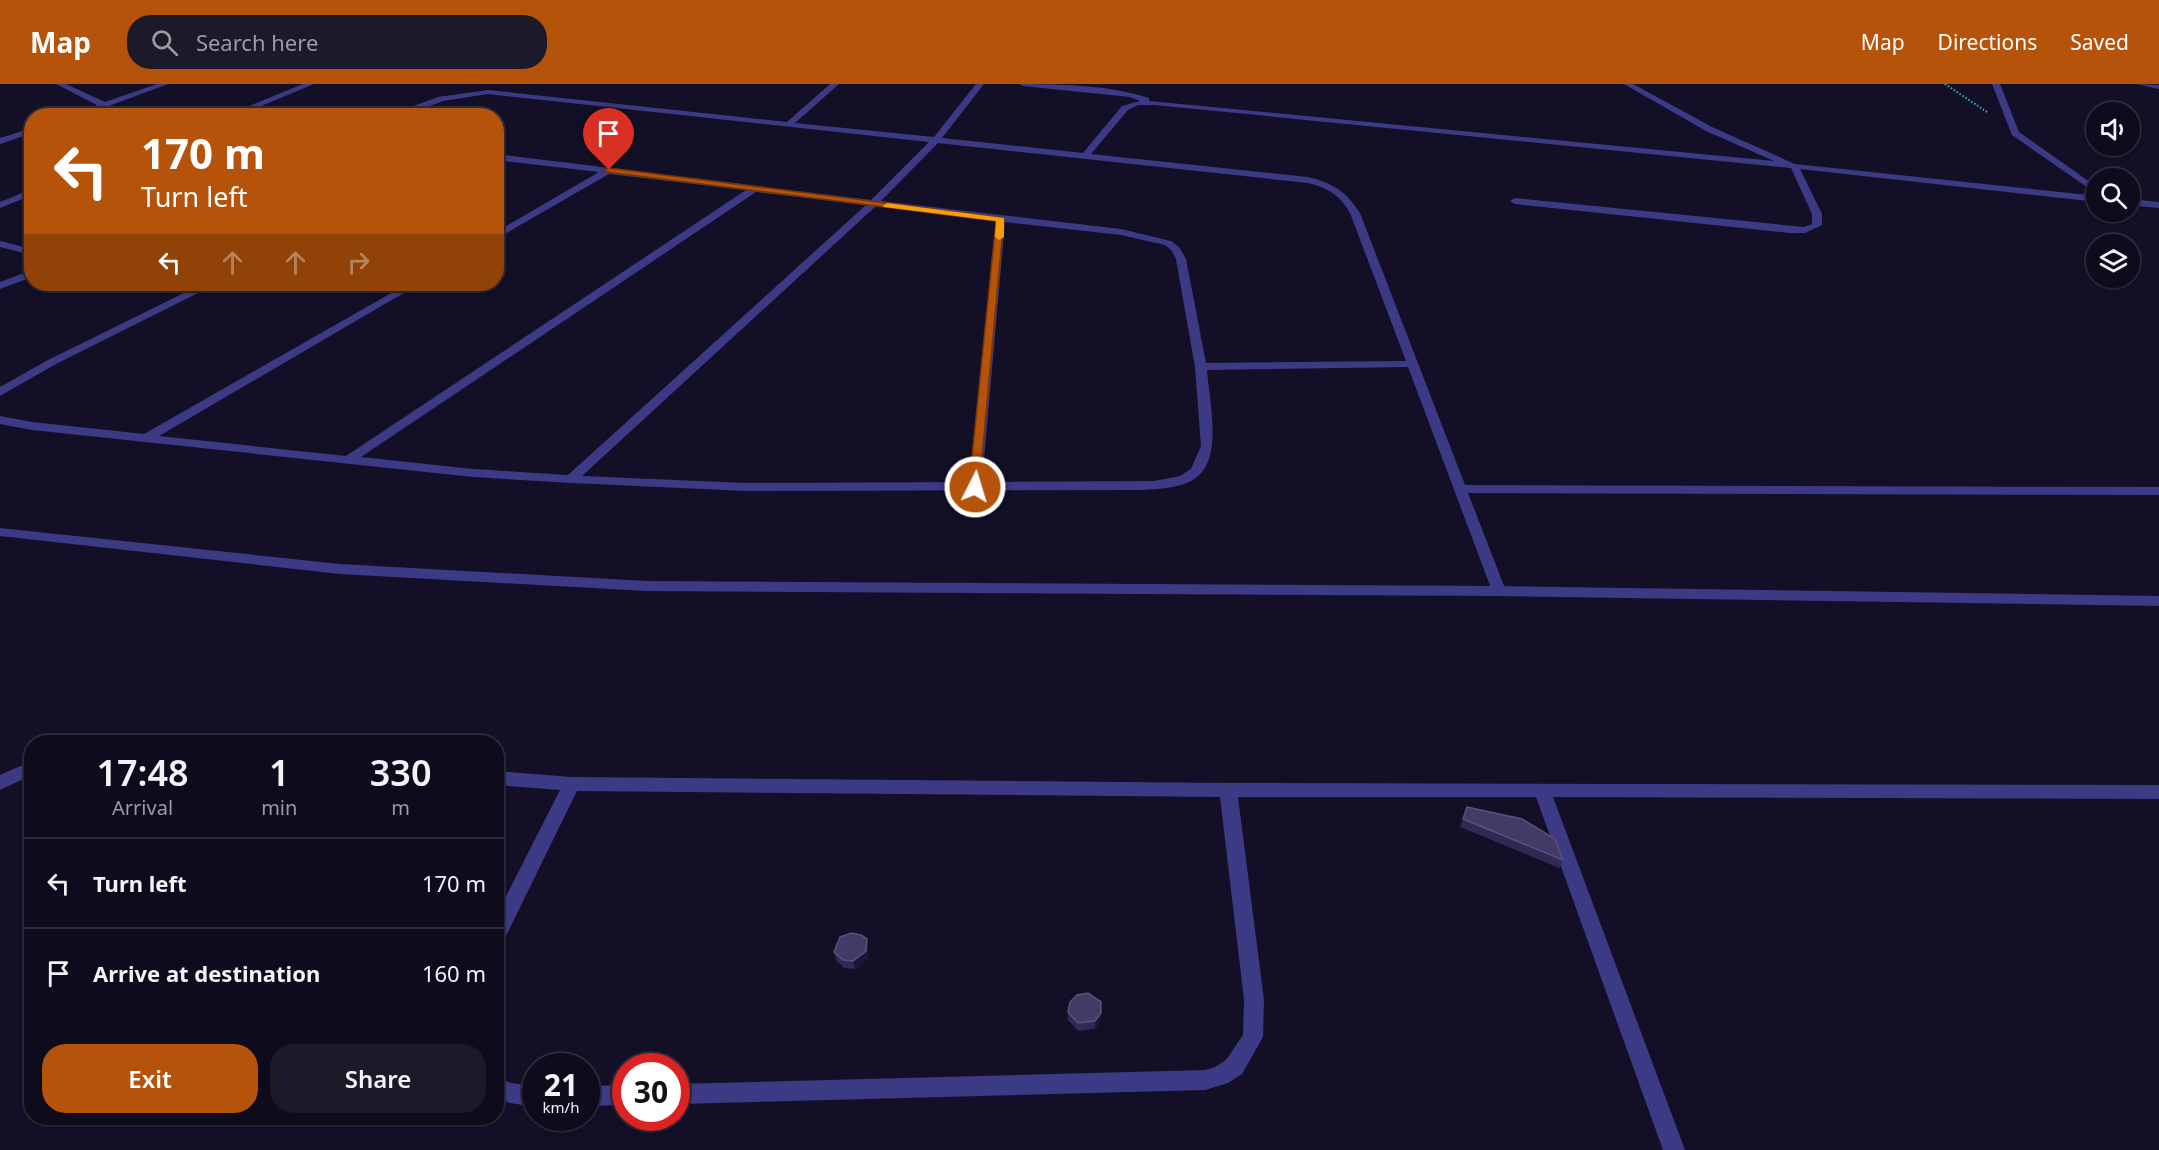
<!DOCTYPE html>
<html lang="en">
<head>
<meta charset="utf-8">
<style>
  body { margin:0; font-family:"Noto Sans",sans-serif; background:#1c1929; color:#f1f3f6; height:100vh; display:flex; flex-direction:column; font-size:22px; white-space:nowrap }
  * { box-sizing:border-box; margin:0 }
  p { font-size:20px; color:#9b9ba3 }
  .icon { flex:none; width:33px; height:33px; fill:none; stroke:currentColor; stroke-width:2; stroke-linecap:round; stroke-linejoin:round }
  .map { position:relative; flex:1; overflow:hidden }
  .sheet { position:absolute; left:24px; top:651px; width:480px; height:390px; display:flex; flex-direction:column; background:#0e0b1c; border-radius:24px; box-shadow:0 2px 4px #0004,0 0 0 2px #2e2b3b }
  .sheet>* { flex:none }
  .hud { position:absolute; left:24px; top:24px; width:480px; height:183px; border-radius:24px; box-shadow:0 2px 4px #0004,0 0 0 2px #2e2b3b; background:#b45309; color:#fff; overflow:hidden }
  .tools { position:absolute; left:2086px; top:18px; display:grid; gap:12px }
  .tools a { display:grid; place-items:center; width:54px; height:54px; border-radius:50%; background:#0e0b1c; box-shadow:0 2px 4px #0004,0 0 0 2px #2e2b3b; font-size:30px }
  .speed { position:absolute; left:522px; top:969px; display:flex; gap:12px; font-size:30px; font-weight:700; text-align:center }
  .speed>* { display:grid; place-content:center; width:78px; height:78px; border-radius:50%; background:#0e0b1c; box-shadow:0 2px 4px #0004,0 0 0 2px #2e2b3b; line-height:1 }
  .speed small { font-size:15px; font-weight:400 }
  .speed .limit { border:9px solid #d22; background:#fff; color:#111 }
  .pin { position:absolute; display:grid; place-items:center; width:51px; height:51px; color:#fff; margin:-62px -26px; border-radius:50% 50% 50% 0; rotate:-45deg; box-shadow:0 0 6px #0007 }
  .pin .icon { rotate:45deg }
  .me { position:absolute; width:66px; margin:-33px; rotate:5deg; stroke-linejoin:round; filter:drop-shadow(0 0 4px #0008) }
  .turn { display:flex; align-items:center; gap:21px; height:126px; padding:0 18px; font-size:27px }
  .turn .icon { width:78px; height:78px; stroke-width:2.5 }
  .turn b { display:block; font-size:42px; line-height:51px }
  .lanes { display:flex; align-items:center; height:57px; padding:0 18px; background:#0003; justify-content:center; gap:30px; direction:ltr }
  .lanes .off { opacity:.35 }
  .eta { display:flex; justify-content:space-evenly; align-items:center; height:102px; text-align:center }
  .eta b { font-size:36px; font-weight:600; line-height:42px }
  .action { display:flex; gap:12px; margin-top:auto; padding:12px 18px }
  .action a { flex:1; height:69px; border-radius:24px; background:#b45309; color:#fff; font-size:24px; font-weight:600; line-height:69px; text-align:center }
  .action a+a { background:#1c1929; color:#f1f3f6 }
  ul { padding:0; list-style:none }
  li { display:flex; align-items:center; gap:18px; height:90px; padding:0 18px; border-top:2px solid #2e2b3b }
  li div { flex:1 }
  li b { display:block; font-size:22px }
  li em { font-style:normal }
  header { display:flex; align-items:center; gap:36px; box-sizing:border-box; height:84px; padding:0 30px; background:#b45309; color:#fff }
  header strong { font-size:28px }
  nav { display:flex; gap:33px; margin-inline-start:auto; font-size:21px }
  .search { width:420px; height:54px; background:#1c1929; display:flex; align-items:center; gap:15px; box-sizing:border-box; padding:0 21px; border-radius:24px; color:#9b9ba3; font-size:22px }
  .map>svg:first-child { display:block }
  .lines { fill:none; stroke-linecap:round; stroke-linejoin:round }
  .path { stroke:#2fb8b0; stroke-width:2; stroke-dasharray:1.5 2; stroke-linecap:butt }
  .minor { fill:#3d3a85; fill-rule:evenodd }
  .tertiary { fill:#3d3a85; fill-rule:evenodd }
  .wall { fill:#312854 }
  .shaded-wall { fill:#1d163a }
  .building { fill:#433a66; stroke:#5a527e; stroke-width:1.5 }
  .route { fill:#b45309; stroke:#753606; stroke-width:1.5 }
  .slow { fill:#f59e0b }
</style>
</head>
<body>
<header>
<strong>Map</strong>
<div class="search"><svg class="icon" aria-label="search" viewBox="0 0 24 24"><circle cx="10" cy="10" r="6"/><path d="M15 15l6 6"/></svg>Search here</div>
<nav><a>Map</a><a>Directions</a><a>Saved</a></nav>
</header>
<div class="map">
<svg width="2159" height="1066" viewBox="0 0 2159 1066">
  <rect width="100%" height="100%" fill="#130f26"/>
  <g class="lines">
    <path class="path" d="M1945 0 1987 28"/>
    <g class="minor">
      <path d="M56 0H66L105 18 157 0H168L82 32H69L97 21Z"/>
      <path d="M303 0H314L237 32H225Z"/>
      <path d="M830 0H839L795 39 934 53 976 0H984L942 54 1083 69 1122 22 1140 17 1130 13 1023 2 1019 0C1061 0 1109 1 1149 14V17L1774 77 1706 47 1624 0H1633L1712 43 1795 80 2097 112V118L1800 85 1822 130V141L1805 149H1790L1515 120 1510 117 1515 114 1804 143 1812 140V130L1791 84 1155 21H1138L1128 26 1091 70 1308 93C1332 99 1346 107 1360 129L1465 401 2159 403V411L1468 409 1506 507 1499 512 1492 507 1408 283 1207 286C1209 315 1223 373 1197 393 1183 404 1160 405 1143 406L746 407 571 399 473 393 32 346 0 340V332L32 338 144 350 407 200H419L159 352 346 372 746 106 609 90 496 155V148L599 88 496 76V70L871 116 929 58 488 10 443 17 403 32 392 30 438 13 488 6 787 38ZM938 59 1308 99C1328 104 1340 111 1350 129L1406 277 1206 279 1186 175 1179 163 1171 157 1121 145 881 117ZM756 108 866 121 568 391 473 385 361 373ZM876 122 996 137 969 398 746 399 582 392ZM1005 138 1121 151 1165 161 1172 167 1176 175 1195 283 1201 362 1191 385 1180 392 1154 397 982 398Z"/>
      <path d="M1992 0H2000L2019 48 2097 103V110L2012 51Z"/>
      <path d="M2136 0 2159 1V5Z"/>
      <path d="M32 44V49L0 60V54Z"/>
      <path d="M32 105V111L0 124V118Z"/>
      <path d="M2130 115 2159 118V124L2130 121Z"/>
      <path d="M0 157 32 165V171L0 163Z"/>
      <path d="M32 186V193L0 205V198Z"/>
      <path d="M168 200H216L56 280 0 312V303L48 276 190 206Z"/>
      <path d="M32 677V691L0 706V691Z"/>
      <path d="M496 687 572 693 1228 699 2159 701V715L1553 713 1685 1066H1663L1536 713H1238L1264 916 1263 953 1242 990 1228 999 1205 1006 676 1020V1000L1205 986 1215 983 1226 976 1243 951 1244 916 1220 713 577 707 503 858 496 860V832L560 706 496 701Z"/>
      <path d="M496 993 511 999 536 1002V1023L510 1019 496 1014Z"/>
      <path d="M626 1001V1021L586 1022V1002Z"/>
    </g>
    <path class="tertiary" d="M0 444 340 480 647 497 1499 502 2159 512V522L1499 512 647 507 340 490 0 452Z"/>
  </g>
  <g class="wall">
    <path d="M1467 723 1563 776 1559 784 1460 743Z"/>
    <path d="M868 863V875L855 885 844 884 836 876 834 868Z"/>
    <path d="M1068 928 1101 936 1095 945 1078 947 1068 936Z"/>
  </g>
  <g class="shaded-wall">
    <path d="M867 855 868 863V875L855 885 853 877Z"/>
    <path d="M1101 929V936L1095 945V937Z"/>
  </g>
  <g class="building">
    <path d="M1467 723 1522 735 1555 755 1563 776 1463 735Z"/>
    <path d="M851 849 861 851 867 855 866 867 853 877 843 876 834 868 840 853Z"/>
    <path d="M1088 909 1101 918V929L1095 937 1078 939 1068 928 1070 918 1077 911Z"/>
  </g>
  <path class="route" d="M609 84 1004 134 979 406H971L969 403 996 137 606 88 605 86Z"/>
  <path class="slow" d="M887 119 1004 134V153L999 156 995 153 996 137 884 123 883 122Z"/>
</svg>
<div class="tools">
<a><svg class="icon" aria-label="sound" viewBox="0 0 24 24"><path d="M4 9h4l5-4v14l-5-4H4zM17 9q2 3 0 6"/></svg></a>
<a><svg class="icon" aria-label="search" viewBox="0 0 24 24"><circle cx="10" cy="10" r="6"/><path d="M15 15l6 6"/></svg></a>
<a><svg class="icon" aria-label="layers" viewBox="0 0 24 24"><path d="M12 4l9 5-9 5-9-5zM3 14l9 5 9-5"/></svg></a>
</div>
<div class="speed"><div>21<small>km/h</small></div><div class="limit">30</div></div>
<div class="pin" style="left:609px;top:86px;background:#d93025"><svg class="icon" aria-label="arrive" viewBox="0 0 24 24"><path d="M6 21V4h12l-3 4 3 4H6"/></svg></div>
<svg class="me" style="left:975px;top:403px" viewBox="-20 -20 40 40"><circle r="17" fill="#b45309" stroke="#fff" stroke-width="3"/><path d="M0-11L8 9 0 5-8 9z" fill="#fff"/></svg>
<div class="hud">
<div class="turn"><svg class="icon" aria-label="left" viewBox="0 0 24 24"><path d="M17 20v-9H6M10 6l-5 5 5 5"/></svg><div><b>170 m</b>Turn left</div></div>
<div class="lanes"><svg class="icon" aria-label="left" viewBox="0 0 24 24"><path d="M17 20v-9H6M10 6l-5 5 5 5"/></svg><svg class="icon off" aria-label="ahead" viewBox="0 0 24 24"><path d="M12 20V5M6 11l6-6 6 6"/></svg><svg class="icon off" aria-label="ahead" viewBox="0 0 24 24"><path d="M12 20V5M6 11l6-6 6 6"/></svg><svg class="icon off" aria-label="right" viewBox="0 0 24 24"><path d="M7 20v-9h11M14 6l5 5-5 5"/></svg></div>
</div>
<section class="sheet">
<div class="eta">
<div><b>17:48</b><p>Arrival</p></div>
<div><b>1</b><p>min</p></div>
<div><b>330</b><p>m</p></div>
</div>
<ul>
<li><svg class="icon" aria-label="left" viewBox="0 0 24 24"><path d="M17 20v-9H6M10 6l-5 5 5 5"/></svg><div><b>Turn left</b></div><em>170 m</em></li>
<li><svg class="icon" aria-label="arrive" viewBox="0 0 24 24"><path d="M6 21V4h12l-3 4 3 4H6"/></svg><div><b>Arrive at destination</b></div><em>160 m</em></li>
</ul>
<div class="action"><a>Exit</a><a>Share</a></div>
</section>
</div>
</body>
</html>
